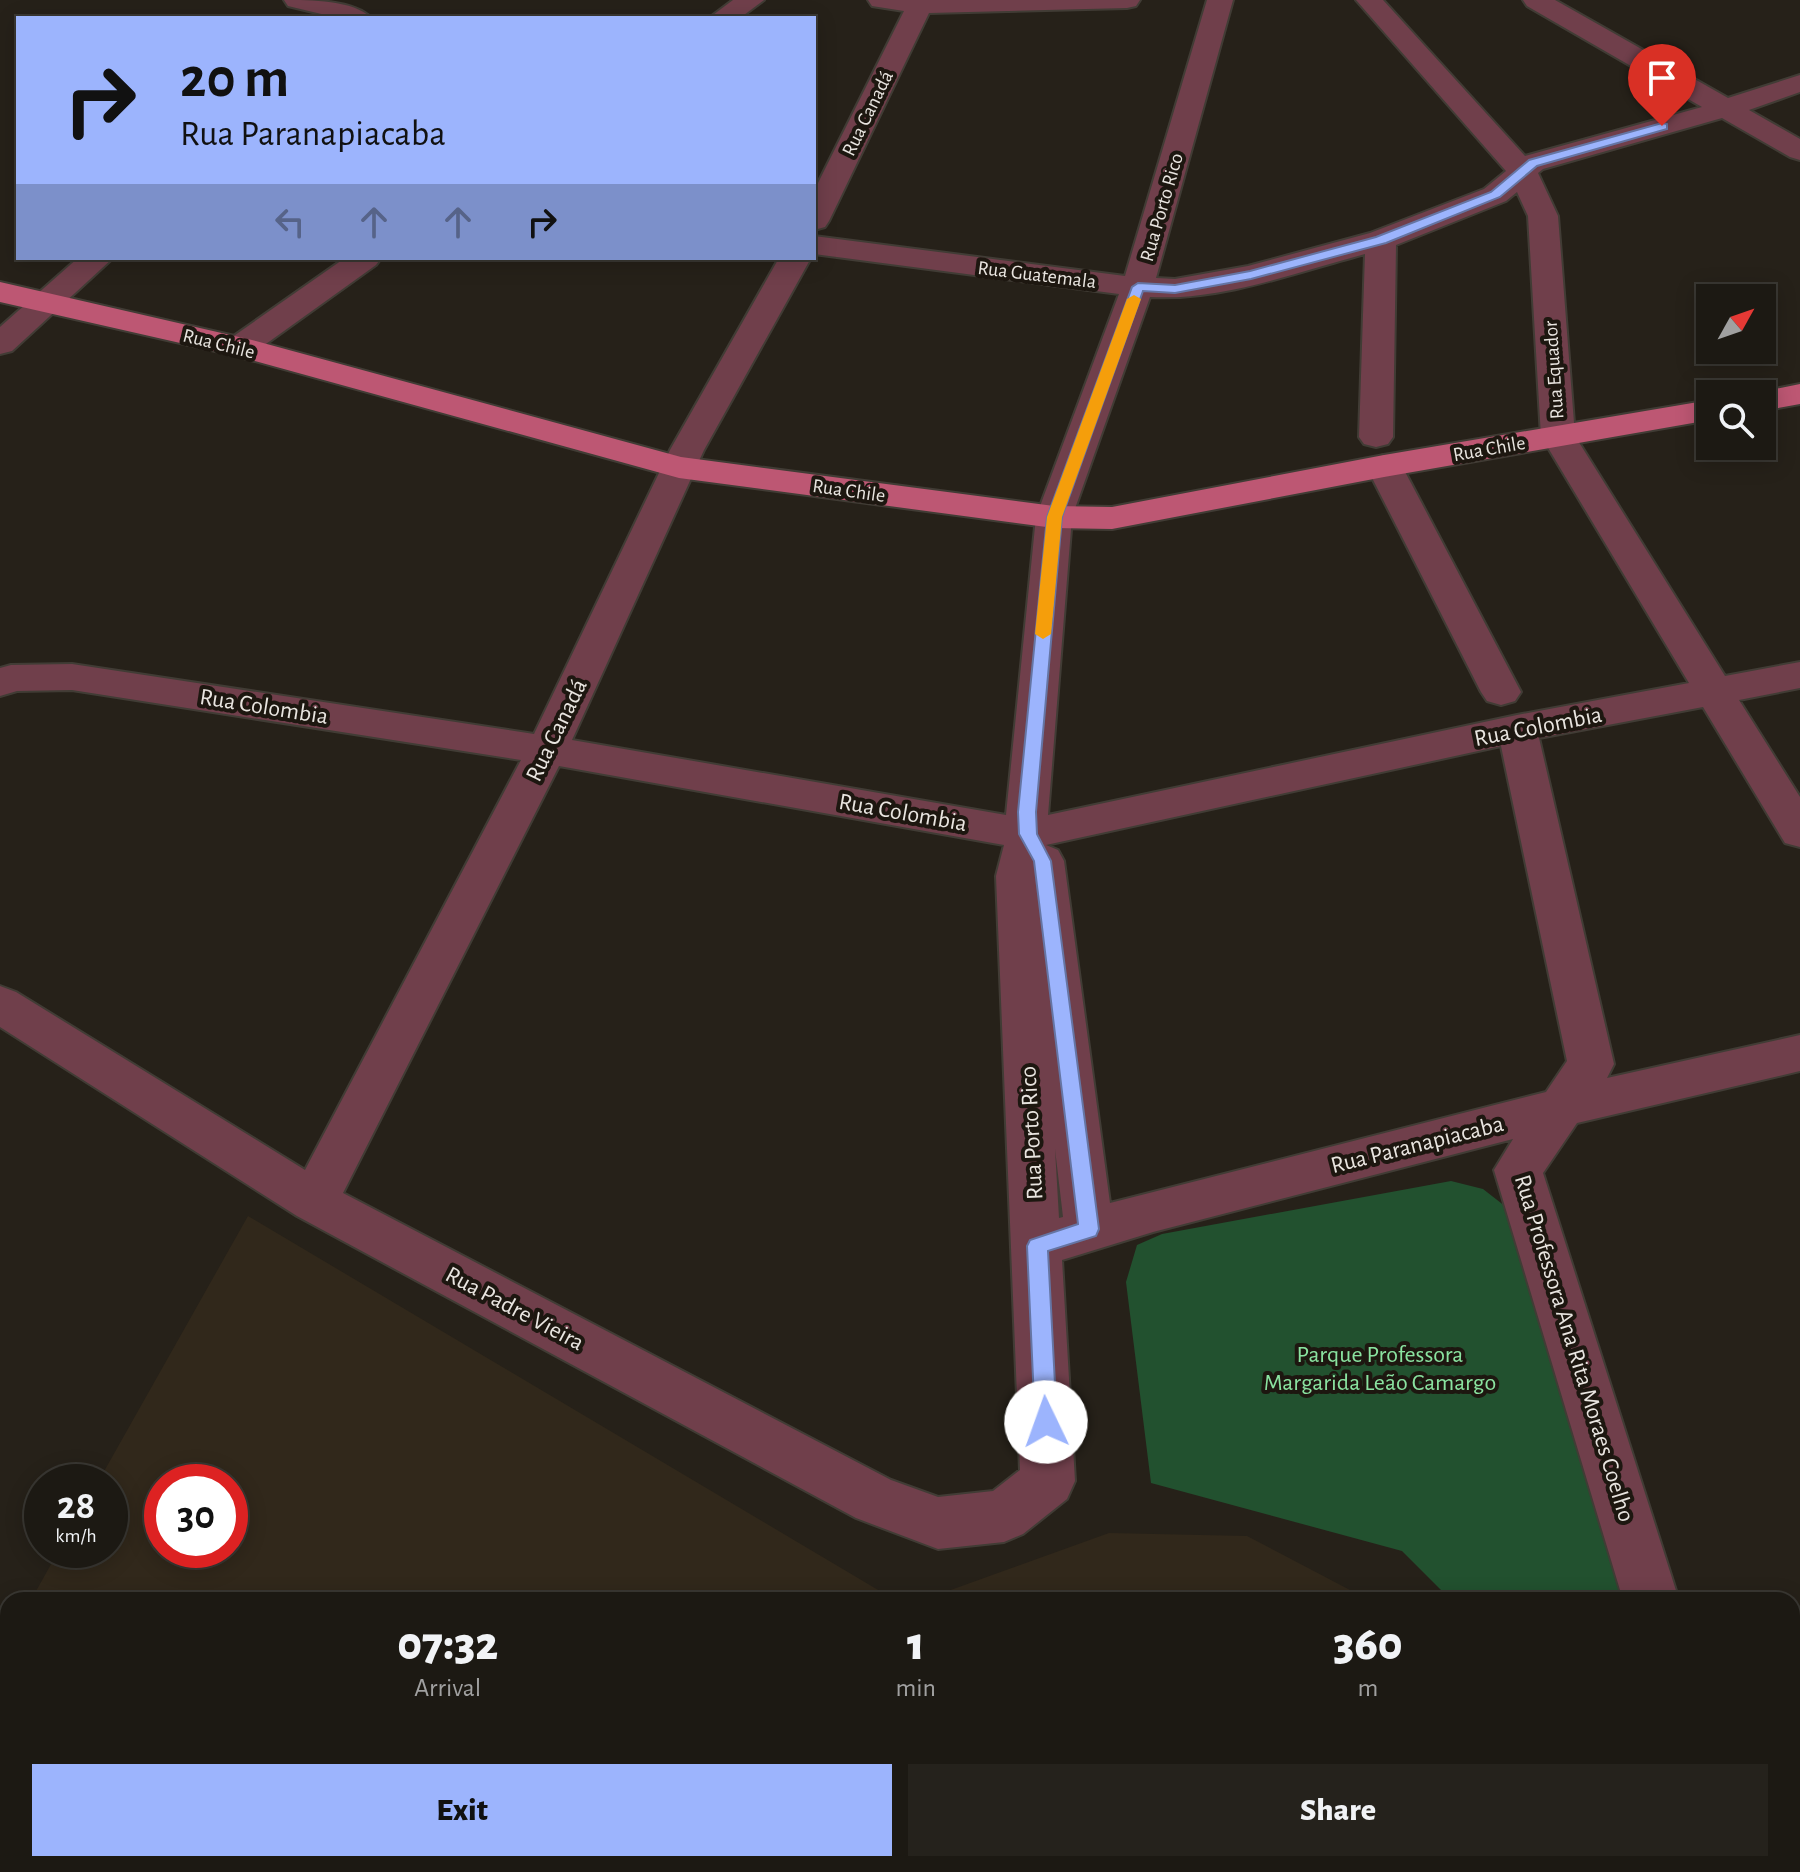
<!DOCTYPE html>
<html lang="en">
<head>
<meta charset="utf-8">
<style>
  body { margin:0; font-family:"Alegreya Sans",sans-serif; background:#25221c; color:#f1f3f6; height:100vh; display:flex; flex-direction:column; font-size:30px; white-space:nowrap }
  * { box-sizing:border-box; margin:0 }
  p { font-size:26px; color:#a0a0a0 }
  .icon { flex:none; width:44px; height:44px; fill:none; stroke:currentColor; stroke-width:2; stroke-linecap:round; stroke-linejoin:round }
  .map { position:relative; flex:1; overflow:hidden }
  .details { position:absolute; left:0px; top:1592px; width:1800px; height:280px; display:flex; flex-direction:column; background:#1c1913; border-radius:24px 24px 0 0; box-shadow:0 4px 20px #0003,0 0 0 2px #3a3833 }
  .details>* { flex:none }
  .top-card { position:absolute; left:16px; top:16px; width:800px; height:244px; border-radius:0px; box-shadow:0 4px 20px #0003,0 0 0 2px #3a3833; background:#9cb4fd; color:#111; overflow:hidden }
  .needle { width:52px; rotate:50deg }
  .tools { position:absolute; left:1696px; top:284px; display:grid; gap:16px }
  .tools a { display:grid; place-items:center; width:80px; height:80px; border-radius:0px; background:#1c1913; box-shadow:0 4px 20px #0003,0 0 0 2px #3a3833; font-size:40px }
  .speed { position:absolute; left:24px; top:1464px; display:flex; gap:16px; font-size:40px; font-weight:700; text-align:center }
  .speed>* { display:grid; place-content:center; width:104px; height:104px; border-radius:50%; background:#1c1913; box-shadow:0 4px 20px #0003,0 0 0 2px #3a3833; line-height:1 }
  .speed small { font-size:20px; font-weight:400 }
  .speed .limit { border:12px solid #d22; background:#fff; color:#111 }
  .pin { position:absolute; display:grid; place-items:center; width:68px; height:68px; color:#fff; margin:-82px -34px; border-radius:50% 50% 50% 0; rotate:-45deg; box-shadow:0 0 8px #0007 }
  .pin .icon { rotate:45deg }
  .me { position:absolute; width:88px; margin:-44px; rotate:357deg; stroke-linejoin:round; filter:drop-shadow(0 0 6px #0008) }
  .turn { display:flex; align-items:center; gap:28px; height:168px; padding:0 32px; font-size:36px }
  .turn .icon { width:104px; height:104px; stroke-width:2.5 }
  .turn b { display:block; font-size:56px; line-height:68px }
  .lanes { display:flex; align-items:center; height:76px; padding:0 32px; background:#0003; justify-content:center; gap:40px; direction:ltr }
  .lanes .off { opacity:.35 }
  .eta { display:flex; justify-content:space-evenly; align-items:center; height:136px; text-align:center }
  .eta b { font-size:48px; font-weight:800; line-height:56px }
  .action { display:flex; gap:16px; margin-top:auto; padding:16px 32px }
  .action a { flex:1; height:92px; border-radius:0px; background:#9cb4fd; color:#111; font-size:32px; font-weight:800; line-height:92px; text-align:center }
  .action a+a { background:#25221c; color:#f1f3f6 }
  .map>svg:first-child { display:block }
  .built { fill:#31281b; fill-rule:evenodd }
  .green { fill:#22512f }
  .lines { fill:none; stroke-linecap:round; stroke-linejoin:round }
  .minor-casing { stroke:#413c35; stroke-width:4 }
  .major-casing { stroke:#413c35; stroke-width:4 }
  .minor { fill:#703f4b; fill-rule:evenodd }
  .major { fill:#bd5773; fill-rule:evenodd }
  .route { fill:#9cb4fd; stroke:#6575a4; stroke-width:2 }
  .slow { fill:#f59e0b }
  .labels { text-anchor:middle; stroke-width:8; stroke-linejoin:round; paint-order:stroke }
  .far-street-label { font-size:20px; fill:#e9e5e0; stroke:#1d1710 }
  .street-label { font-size:24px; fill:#e9e5e0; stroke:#1d1710 }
  .park-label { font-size:24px; fill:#8ae3a0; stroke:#1d1710 }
</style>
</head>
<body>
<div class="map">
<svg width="1800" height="1872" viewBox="0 0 1800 1872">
  <rect width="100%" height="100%" fill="#262119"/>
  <g class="built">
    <path d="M248 1216 895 1600H31L59 1550H110V1482H98ZM162 1482H230V1550H162Z"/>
    <path d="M1109 1533 1247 1536 1369 1600H923Z"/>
    <path d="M8 1641V1864H1365L1363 1872H0V1656Z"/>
  </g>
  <g class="green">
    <path d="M1451 1181 1483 1189 1510 1210 1632 1600H1451L1402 1551 1151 1483 1126 1282 1137 1245 1162 1234Z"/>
    <path d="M1433 1864H1715L1718 1872H1432Z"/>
  </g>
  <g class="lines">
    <defs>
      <g id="minor">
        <path d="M284 0C310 0 354 0 371 18H338L288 6Z"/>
        <path d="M733 0H764L740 18H709Z"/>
        <path d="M868 0H1140L1136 6 1127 8 929 13 829 221 825 227 814 230V191L904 11 872 6Z"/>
        <path d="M1207 0H1233L1156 278 1175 279 1248 266 1370 233 1484 189 1506 171 1356 0H1383L1525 156 1702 107 1527 6 1523 0H1555L1728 98 1800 75V92L1749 110 1800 139V160L1790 157 1722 118 1543 169 1538 173 1558 216 1575 436 1725 676 1800 662V688L1739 700 1800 797V847L1785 843 1703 707 1539 738 1614 1064 1607 1078 1800 1035V1071L1577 1123 1543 1173 1679 1600H1623L1494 1170 1513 1139 1153 1232 1062 1260 1075 1481 1067 1499 1023 1534 1004 1542 938 1549 856 1518 297 1216 0 1027V986L16 992 305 1170 521 760 72 690 17 691 0 696V668L11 665 72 664 534 734 670 450 779 258H811L704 450 572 740 1006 815 1036 517 1119 294 814 254V236L1125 276ZM1517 192 1528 216 1541 436 1689 683 1517 715 1048 815 1072 517 1150 297C1222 301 1297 272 1365 254L1359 437 1364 444 1376 447 1388 444 1393 437 1396 245 1506 201ZM1501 746 1567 1061 1546 1092 1110 1203 1064 861 1058 850 1046 845ZM559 766 1004 845 996 876 1020 1470 993 1491 938 1497 891 1480 343 1193ZM1055 1149 1063 1217 1059 1218Z"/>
        <path d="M78 258H113L12 351 0 354V327Z"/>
        <path d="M345 258H381L376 265 252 354 240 357 228 354 224 347 228 340Z"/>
        <path d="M1384 455 1396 459 1402 466 1521 692 1515 701 1501 705 1487 701 1481 692 1366 466 1372 459Z"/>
        <path d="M1702 1864H1764L1766 1872H1704Z"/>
      </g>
      <g id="major">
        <path d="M0 282 252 340 681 457 1054 506 1112 507 1384 455 1710 400V420L1384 477 1112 529 1054 528 679 478 233 355 0 302Z"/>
        <path d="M1800 384V404L1762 411V394H1750Z"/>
      </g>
    </defs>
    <use href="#minor" class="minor-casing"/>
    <use href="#major" class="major-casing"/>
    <use href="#minor" class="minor"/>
    <use href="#major" class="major"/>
  </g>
  <path class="route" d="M1662 123 1667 124V129L1537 166 1500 197 1386 243 1251 279 1175 293 1143 291 1062 517 1036 812 1037 834 1051 861 1099 1229 1096 1236 1048 1251 1057 1422 1053 1429 1046 1432 1038 1429 1035 1422 1027 1246 1030 1240 1078 1224 1034 861 1019 834 1018 812 1047 517 1132 287 1138 283 1175 285 1250 271 1376 237 1491 192 1529 160Z"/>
  <path class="slow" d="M1134 295 1141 299 1062 517 1051 634 1043 639 1035 634 1047 517 1127 299Z"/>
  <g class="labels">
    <g class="far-street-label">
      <text transform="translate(867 113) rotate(-64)" y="7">Rua Canadá</text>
      <text transform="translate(1161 207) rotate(-74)" y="7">Rua Porto Rico</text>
      <text transform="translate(1037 274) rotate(7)" y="7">Rua Guatemala</text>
      <text transform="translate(219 343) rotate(14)" y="7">Rua Chile</text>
      <text transform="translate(1553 370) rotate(-94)" y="7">Rua Equador</text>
      <text transform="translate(1489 448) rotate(-10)" y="7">Rua Chile</text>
      <text transform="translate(849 490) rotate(8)" y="7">Rua Chile</text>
    </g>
    <g class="street-label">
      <text transform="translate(264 706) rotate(9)" y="8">Rua Colombia</text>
      <text transform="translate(1538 726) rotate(-11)" y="8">Rua Colombia</text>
      <text transform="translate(556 730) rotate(-64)" y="8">Rua Canadá</text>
      <text transform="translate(903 812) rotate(10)" y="8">Rua Colombia</text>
      <text transform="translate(1031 1133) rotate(-93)" y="8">Rua Porto Rico</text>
      <text transform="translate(1417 1144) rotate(-14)" y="8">Rua Paranapiacaba</text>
      <text transform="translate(515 1308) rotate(28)" y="8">Rua Padre Vieira</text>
      <text transform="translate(1575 1348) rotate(73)" y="8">Rua Professora Ana Rita Moraes Coelho</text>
    </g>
    <g class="park-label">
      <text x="1380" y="1362">Parque Professora<tspan x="1380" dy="28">Margarida Leão Camargo</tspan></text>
    </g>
  </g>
</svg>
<div class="tools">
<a><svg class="needle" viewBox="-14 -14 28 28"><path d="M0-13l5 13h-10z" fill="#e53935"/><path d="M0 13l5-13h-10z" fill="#a0a0a0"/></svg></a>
<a><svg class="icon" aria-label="search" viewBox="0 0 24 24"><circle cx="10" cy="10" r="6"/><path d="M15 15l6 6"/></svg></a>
</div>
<div class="speed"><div>28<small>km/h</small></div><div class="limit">30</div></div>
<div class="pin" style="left:1662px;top:126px;background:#d93025"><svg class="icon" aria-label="arrive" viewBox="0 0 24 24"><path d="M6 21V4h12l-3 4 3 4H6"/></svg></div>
<svg class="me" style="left:1046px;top:1422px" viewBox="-20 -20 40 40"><circle r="19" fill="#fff"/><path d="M0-13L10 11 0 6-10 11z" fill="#9cb4fd"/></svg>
<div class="top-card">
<div class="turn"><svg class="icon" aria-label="right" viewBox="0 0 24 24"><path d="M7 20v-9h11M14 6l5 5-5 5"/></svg><div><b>20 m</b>Rua Paranapiacaba</div></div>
<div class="lanes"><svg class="icon off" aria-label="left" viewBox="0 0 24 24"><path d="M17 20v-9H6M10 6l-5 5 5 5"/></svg><svg class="icon off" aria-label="ahead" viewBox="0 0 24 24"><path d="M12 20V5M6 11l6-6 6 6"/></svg><svg class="icon off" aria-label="ahead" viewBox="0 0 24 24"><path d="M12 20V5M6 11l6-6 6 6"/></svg><svg class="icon" aria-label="right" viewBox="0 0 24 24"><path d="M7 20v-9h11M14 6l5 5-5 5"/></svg></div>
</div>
<section class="details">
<div class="eta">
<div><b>07:32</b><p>Arrival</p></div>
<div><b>1</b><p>min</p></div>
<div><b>360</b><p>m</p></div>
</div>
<div class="action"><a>Exit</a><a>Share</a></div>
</section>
</div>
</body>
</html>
